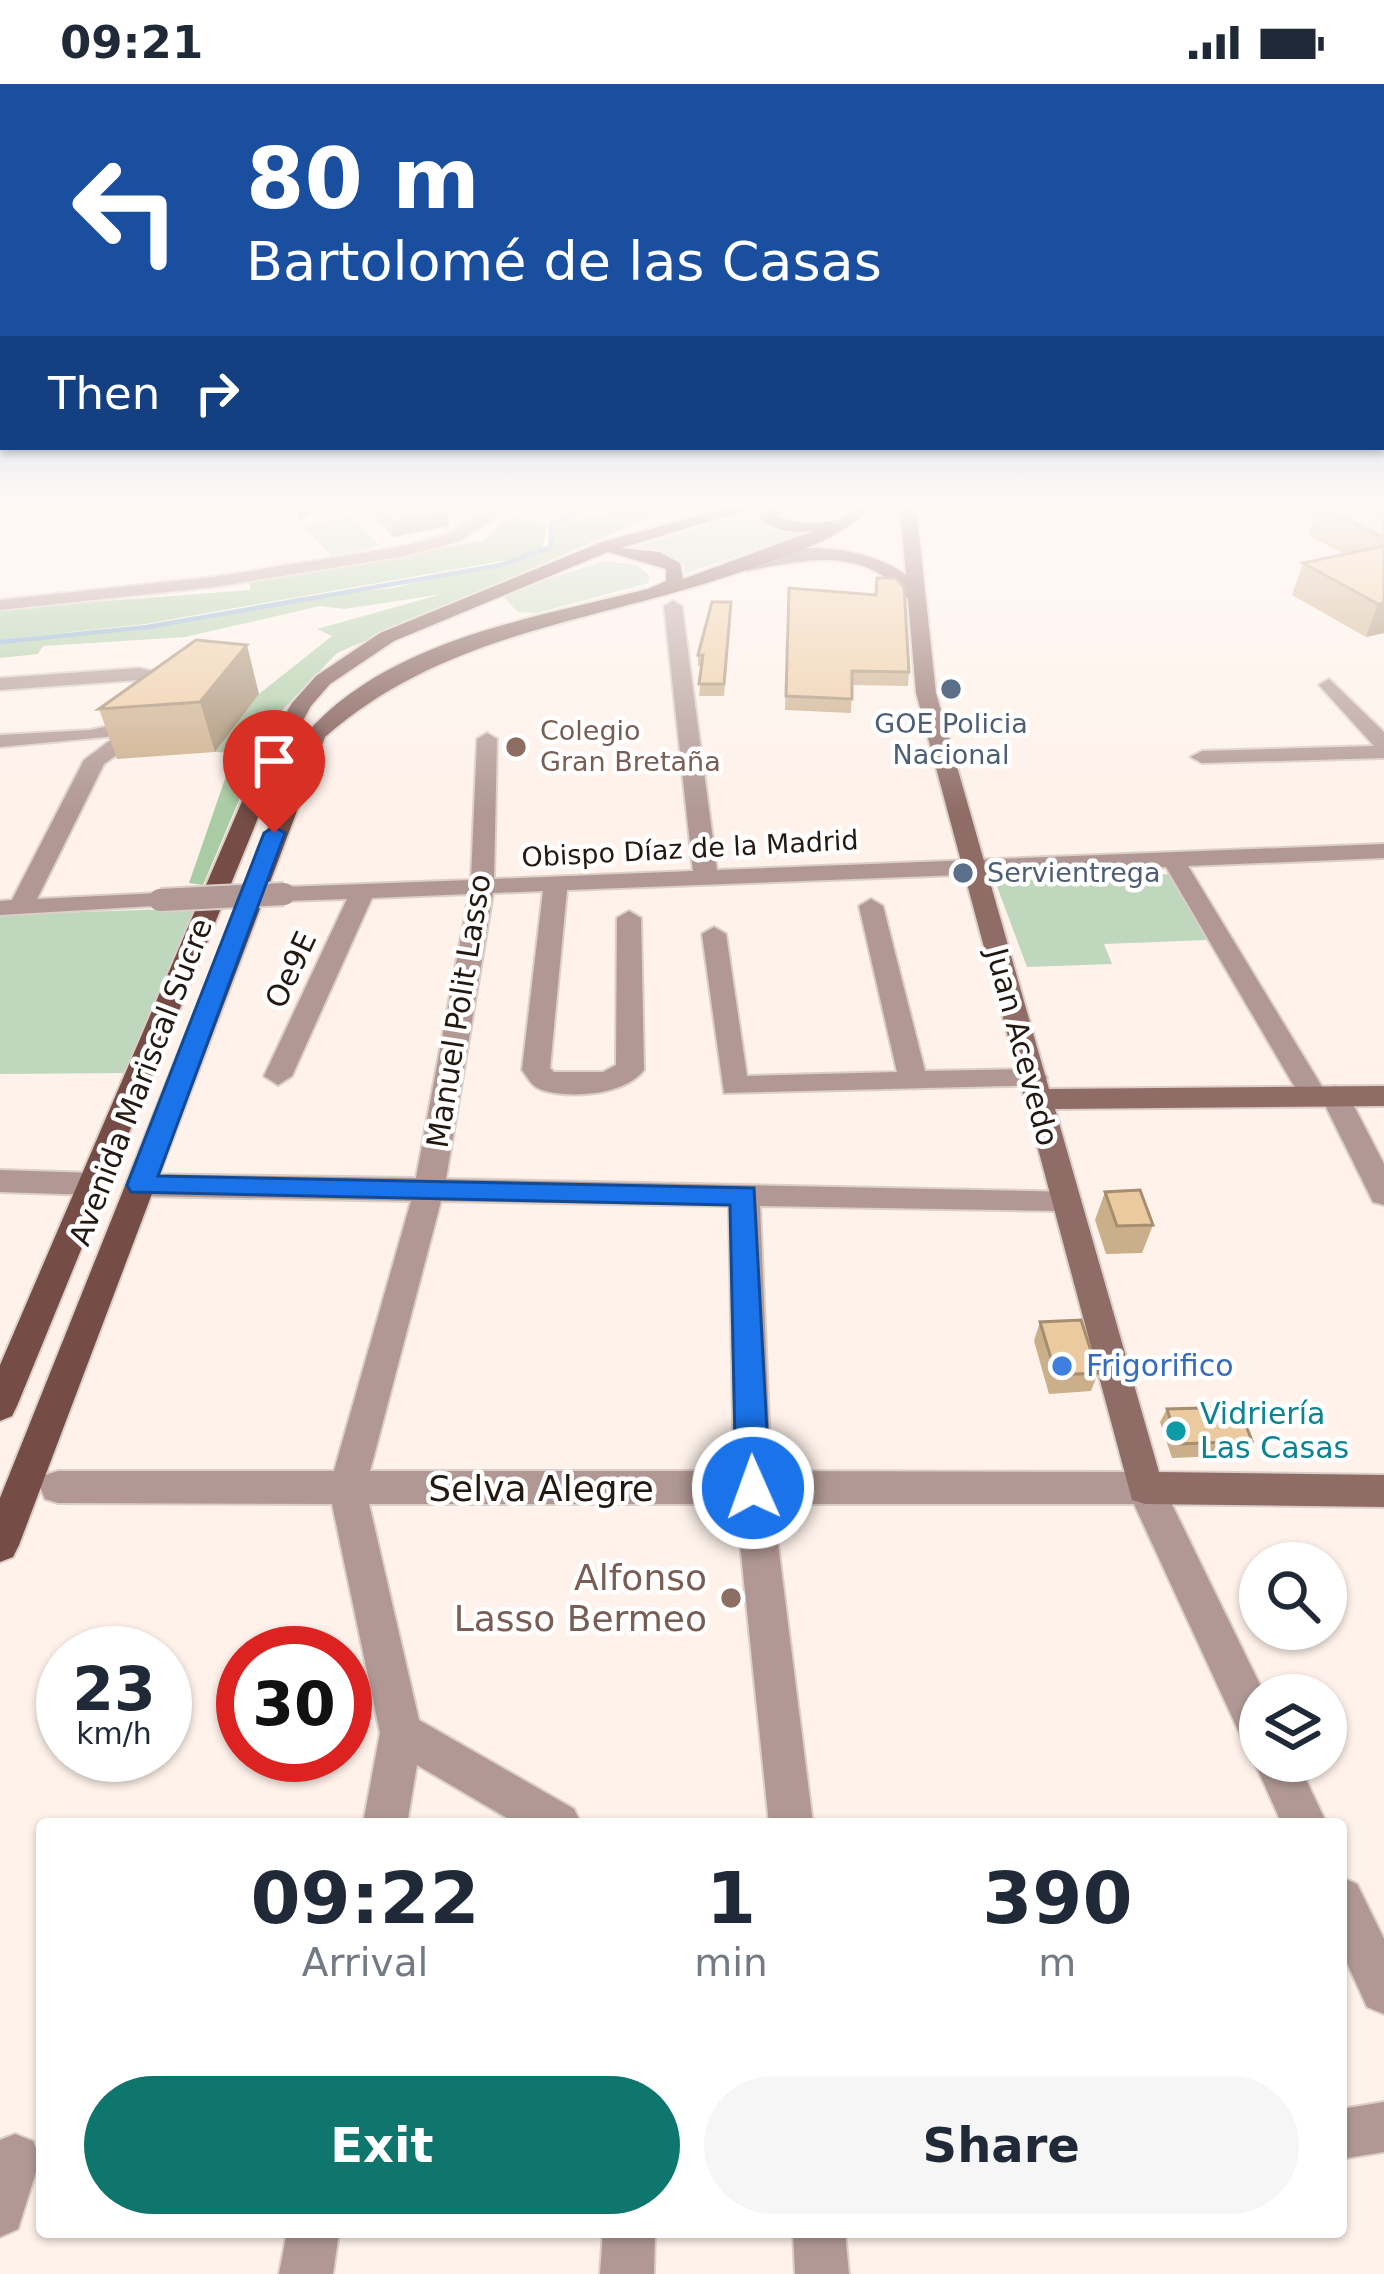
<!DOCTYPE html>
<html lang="en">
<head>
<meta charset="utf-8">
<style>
  body { margin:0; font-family:"DejaVu Sans",sans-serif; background:#f6f6f7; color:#1f2937; height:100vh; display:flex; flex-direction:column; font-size:45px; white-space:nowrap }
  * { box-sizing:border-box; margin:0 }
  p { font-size:39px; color:#747a83 }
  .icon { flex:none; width:66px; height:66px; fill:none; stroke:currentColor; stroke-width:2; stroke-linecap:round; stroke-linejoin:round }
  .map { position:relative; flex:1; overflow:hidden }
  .panel { position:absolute; left:36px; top:1734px; width:1311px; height:420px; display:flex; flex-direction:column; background:#fff; border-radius:12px; box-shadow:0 3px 9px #0004 }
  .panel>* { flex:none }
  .top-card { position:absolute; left:0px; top:0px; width:1386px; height:366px; box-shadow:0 3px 9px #0004; background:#1a4fa0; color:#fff; overflow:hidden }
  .fabs { position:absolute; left:1239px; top:1458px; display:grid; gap:24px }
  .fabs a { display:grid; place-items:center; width:108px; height:108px; border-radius:50%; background:#fff; box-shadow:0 3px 9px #0004; font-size:60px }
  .speed { position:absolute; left:36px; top:1542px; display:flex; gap:24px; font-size:60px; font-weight:700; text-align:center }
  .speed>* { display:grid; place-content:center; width:156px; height:156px; border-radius:50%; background:#fff; box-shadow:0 3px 9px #0004; line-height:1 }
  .speed small { font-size:30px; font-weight:400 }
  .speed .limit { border:18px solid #d22; background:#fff; color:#111 }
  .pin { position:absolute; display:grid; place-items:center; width:102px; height:102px; color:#fff; margin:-123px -51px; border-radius:50% 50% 50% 0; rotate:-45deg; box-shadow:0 0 12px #0007 }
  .pin .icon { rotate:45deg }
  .me { position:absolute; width:132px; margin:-66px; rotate:358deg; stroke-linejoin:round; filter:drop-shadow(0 0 9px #0008) }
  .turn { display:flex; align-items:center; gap:42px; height:252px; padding:0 48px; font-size:54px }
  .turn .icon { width:156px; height:156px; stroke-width:2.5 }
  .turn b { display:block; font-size:84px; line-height:102px }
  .then { display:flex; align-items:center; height:114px; padding:0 48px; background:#0003; gap:24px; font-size:45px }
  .eta { display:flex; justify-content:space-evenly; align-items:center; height:204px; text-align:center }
  .eta b { font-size:72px; font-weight:700; line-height:84px }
  .cta { display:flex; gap:24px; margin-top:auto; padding:24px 48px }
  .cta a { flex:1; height:138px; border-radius:72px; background:#0f766e; color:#fff; font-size:48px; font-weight:700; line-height:138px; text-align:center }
  .cta a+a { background:#f6f6f7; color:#1f2937 }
  .status { display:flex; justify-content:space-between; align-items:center; height:84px; padding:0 60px; background:#fff; direction:ltr }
  .status svg { height:33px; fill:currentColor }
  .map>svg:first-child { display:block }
  .green { fill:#bfd7bc }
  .forest { fill:#a9cca4 }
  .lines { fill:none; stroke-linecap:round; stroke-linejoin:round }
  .stream { stroke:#81accc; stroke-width:4.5 }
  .street-casing { stroke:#dbcfc7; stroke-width:4 }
  .secondary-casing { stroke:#dbcfc7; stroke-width:4 }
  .primary-casing { stroke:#dbcfc7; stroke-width:4 }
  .street { fill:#b19894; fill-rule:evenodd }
  .secondary { fill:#8f6c66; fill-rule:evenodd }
  .primary { fill:#754d46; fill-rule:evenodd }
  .street-bridge-casing { stroke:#dbcfc7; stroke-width:26; stroke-linecap:butt }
  .street-bridge { stroke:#b19894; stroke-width:22 }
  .wall { fill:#cbae8a }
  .shaded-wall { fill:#a58d70 }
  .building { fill:#eccaa0; stroke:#a58d70; stroke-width:3 }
  .route { fill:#1a73e8; stroke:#114b97; stroke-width:3 }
  .service-dot { fill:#5c6f8a; stroke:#fff; stroke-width:4.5 }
  .education-dot { fill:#8d6e63; stroke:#fff; stroke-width:4.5 }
  .shop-dot { fill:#3f7fe0; stroke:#fff; stroke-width:4.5 }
  .culture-dot { fill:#0f9aa8; stroke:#fff; stroke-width:4.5 }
  .labels { text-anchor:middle; stroke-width:9; stroke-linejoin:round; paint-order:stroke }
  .far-service-label { font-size:27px; fill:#4e5e75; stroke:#fff }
  .far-education-label { font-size:27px; fill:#785e54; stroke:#fff; text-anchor:start }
  .far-street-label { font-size:27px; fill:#231911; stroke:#fff }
  .street-label { font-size:30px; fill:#231911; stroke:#fff }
  .shop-label { font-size:30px; fill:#366cbe; stroke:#fff; text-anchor:start }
  .culture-label { font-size:30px; fill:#0d838f; stroke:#fff; text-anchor:start }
  .near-street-label { font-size:36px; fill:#231911; stroke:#fff }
  .near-education-label { font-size:36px; fill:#785e54; stroke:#fff; text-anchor:end }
</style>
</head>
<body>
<div class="status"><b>09:21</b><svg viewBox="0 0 49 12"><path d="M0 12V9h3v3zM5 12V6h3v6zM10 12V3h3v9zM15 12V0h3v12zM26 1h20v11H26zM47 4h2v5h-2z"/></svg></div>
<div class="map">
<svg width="1384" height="2190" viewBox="0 0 1384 2190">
  <rect width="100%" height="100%" fill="#fef2ea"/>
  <g class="green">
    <path d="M761 425 754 434 775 446 811 447 684 490 686 482 662 468 632 464Z"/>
    <path d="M350 432 381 462 332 472 302 442Z"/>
    <path d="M604 477 637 481 650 492 648 499 537 529 518 528 504 514 514 506Z"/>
    <path d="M1172 790 1207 856 1104 860 1112 880 1027 883 995 797Z"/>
    <path d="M196 824 125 989 0 990V831Z"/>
  </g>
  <path class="forest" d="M649 423H673L337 569 273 636 203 801 189 799 234 669 215 668 259 610 332 552 317 545 442 510 345 525 320 522 185 553 43 562 38 570 0 574V558L147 543 302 513 393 504 518 474 145 540 0 556V525L250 506V498L485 456 511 430 547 442 542 466 551 463V442C576 426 620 434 649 423Z"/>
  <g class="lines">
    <path class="stream" d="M0 558 147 543 501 481 551 463V440L589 423"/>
    <defs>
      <g id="street">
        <path d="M493 423H512L459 457 405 472 214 503 0 526V516L214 493 404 462 447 451Z"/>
        <path d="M673 517 682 522 717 786 1384 760V774L1188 782 1324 1006 1335 1002 1345 1005 1384 1080V1121L1373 1118 1324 1019H1304L1166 783 567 806 550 984 554 988H603L616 981 617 834 629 827 641 834 644 986C625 1011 571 1015 542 1006 532 1003 528 994 522 986L543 807 493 809 446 1095 1073 1108 1077 1116 1073 1124 1062 1127 760 1122 771 1387 1145 1388 1158 1392 1265 1611H1260V1677H1297L1327 1740H1282L1254 1677 1258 1666 1245 1661 1134 1420H773L813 1740H769L736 1420H369L419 1636 574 1725 581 1740H517L417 1681 407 1740H363L380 1649 332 1420 58 1419 45 1415 40 1403 45 1391 58 1387H334L411 1117 140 1112 125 1101 140 1090 416 1094 469 810 372 814 292 992 278 1001 264 992 347 815 284 817 272 810 284 803 471 796 477 655 487 649 497 655 494 795 693 787 664 522ZM441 1117 729 1122 734 1387H370Z"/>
        <path d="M139 584 194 596 184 602 139 596 0 606V594Z"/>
        <path d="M1329 595 1384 648V674L1202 679 1191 673 1202 667 1374 662 1319 601Z"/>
        <path d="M147 634 154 636V644L104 680 37 815 160 809 172 816 169 821 0 831V817L12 816 84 676 116 652 0 663V651L90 646Z"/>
        <path d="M871 815 883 822 925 987 1033 985 1043 987 1047 994 1043 1001 724 1009 702 850 714 843 726 850 747 992 897 988 859 822Z"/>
        <path d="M0 1086 93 1089 108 1100 93 1111 0 1108Z"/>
        <path d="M1341 1793 1357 1800 1384 1855V1930L1367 1923 1341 1866Z"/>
        <path d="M1384 2018V2068L1341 2075V2025Z"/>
        <path d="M15 2050 33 2057 40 2075 18 2145 0 2153V2056Z"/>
        <path d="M287 2148H339L333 2190H279Z"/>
        <path d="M603 2148H655L654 2190H600Z"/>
        <path d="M793 2148H845L849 2190H795Z"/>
      </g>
      <path id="secondary" d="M900 423H916L936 609 1049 1005 1384 1002V1022L1055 1025 1159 1388 1384 1391V1423L1145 1420 1132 1416 916 609 908 515C865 461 808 475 747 487L738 482C782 454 865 460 906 491Z"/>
      <path id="primary" d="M732 423H756L621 464 659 468 680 479 683 495 816 446C795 450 775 448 759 433L768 423H785L777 432C793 440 819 440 834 437 850 434 852 422 870 423 842 455 796 468 757 482 607 538 450 543 325 653L19 1461 13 1473 0 1478V1414L306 650C388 556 533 534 648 505L666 497V485L608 468 394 557 330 600 311 622 283 673 17 1322 12 1332 0 1337V1281L261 673 292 619 316 592 380 549 602 458Z"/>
    </defs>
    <use href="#street" class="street-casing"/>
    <use href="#secondary" class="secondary-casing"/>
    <use href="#primary" class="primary-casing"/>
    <use href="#street" class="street"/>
    <use href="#secondary" class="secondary"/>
    <use href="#primary" class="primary"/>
    <defs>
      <path id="street-bridge" d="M160 816 284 810"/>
    </defs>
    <use href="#street-bridge" class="street-bridge-casing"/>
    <use href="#street-bridge" class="street-bridge"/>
  </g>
  <g class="wall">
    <path d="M365 423H476V424L447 430 449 442 393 453Z"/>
    <path d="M1317 423H1366L1384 431V549L1366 553 1292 511 1303 479 1344 470 1308 451Z"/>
    <path d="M789 504 909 588 908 602 852 601 851 629 785 626Z"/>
    <path d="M731 530 724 612H699L702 582H698V571Z"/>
    <path d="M259 610 215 668 117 675 99 625Z"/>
    <path d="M1105 1108 1153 1141 1142 1169 1106 1170 1095 1136Z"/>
    <path d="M1040 1238 1098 1289 1091 1307 1049 1310 1034 1257Z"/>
    <path d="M1167 1325 1252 1357 1244 1371 1172 1374 1160 1338Z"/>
  </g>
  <g class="shaded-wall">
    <path d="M306 423H318L300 437 298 429Z"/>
    <path d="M437 423H476V424L447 430 449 442 393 453 391 439Z"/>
    <path d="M1384 519V549L1366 553 1378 520Z"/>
    <path d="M247 561 259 610 215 668 200 618Z"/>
  </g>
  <g class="building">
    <path d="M375 423H441L447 428 391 439Z"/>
    <path d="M1322 423H1366L1384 431V454Z"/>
    <path d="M1384 462V519L1378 520 1303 479Z"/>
    <path d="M877 494H895L904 503 909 588 852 587V615L786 612 789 504 876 511Z"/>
    <path d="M712 518H731L724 600H699L703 571H698Z"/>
    <path d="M196 556 247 561 200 618 99 625Z"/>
    <path d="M1140 1106 1153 1141 1117 1142 1105 1108Z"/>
    <path d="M1081 1236 1098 1289 1056 1291 1040 1238Z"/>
    <path d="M1239 1323 1252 1357 1178 1360 1167 1325Z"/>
  </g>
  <linearGradient id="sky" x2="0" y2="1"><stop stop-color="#7fb1dd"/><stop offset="0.58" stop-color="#fff9f6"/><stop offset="1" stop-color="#fff9f6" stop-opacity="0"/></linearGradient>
  <rect width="1384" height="729" fill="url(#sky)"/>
  <path class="route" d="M274 743 285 749 158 1092 754 1104 770 1404 765 1414 753 1419 741 1414 736 1404 730 1121 131 1108 127 1101 264 749Z"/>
  <g class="service-dot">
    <circle cx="951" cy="605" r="12"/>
    <circle cx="963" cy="789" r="12"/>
  </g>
  <g class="education-dot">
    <circle cx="516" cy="663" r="12"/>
    <circle cx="731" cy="1514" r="12"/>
  </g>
  <circle class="shop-dot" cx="1062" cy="1282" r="12"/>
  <circle class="culture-dot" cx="1176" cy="1347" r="12"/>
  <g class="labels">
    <g class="far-service-label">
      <text x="951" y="649">GOE Policia<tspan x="951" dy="31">Nacional</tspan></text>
      <text x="987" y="798" text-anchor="start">Servientrega</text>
    </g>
    <g class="far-education-label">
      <text x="540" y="656">Colegio<tspan x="540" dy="31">Gran Bretaña</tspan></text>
    </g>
    <g class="far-street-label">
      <text transform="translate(690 765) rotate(-3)" y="9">Obispo Díaz de la Madrid</text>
    </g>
    <g class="street-label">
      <text transform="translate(291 886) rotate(-65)" y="10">Oe9E</text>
      <text transform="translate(459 927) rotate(-81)" y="10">Manuel Polit Lasso</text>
      <text transform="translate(1022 963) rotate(75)" y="10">Juan Acevedo</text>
      <text transform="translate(141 998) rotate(-69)" y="10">Avenida Mariscal Sucre</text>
    </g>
    <g class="shop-label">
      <text x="1086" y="1292">Frigorifico</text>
    </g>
    <g class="culture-label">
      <text x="1200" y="1340">Vidriería<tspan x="1200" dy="34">Las Casas</tspan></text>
    </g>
    <g class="near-street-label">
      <text x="541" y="1417">Selva Alegre</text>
    </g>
    <g class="near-education-label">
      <text x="707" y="1506">Alfonso<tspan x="707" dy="41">Lasso Bermeo</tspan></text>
    </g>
  </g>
</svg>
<div class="fabs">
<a><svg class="icon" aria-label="search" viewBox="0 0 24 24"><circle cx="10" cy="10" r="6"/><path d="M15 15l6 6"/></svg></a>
<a><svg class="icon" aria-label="layers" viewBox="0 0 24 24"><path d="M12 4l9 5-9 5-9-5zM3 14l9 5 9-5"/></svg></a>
</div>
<div class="speed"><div>23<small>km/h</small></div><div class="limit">30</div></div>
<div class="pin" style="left:274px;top:749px;background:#d93025"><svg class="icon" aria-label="arrive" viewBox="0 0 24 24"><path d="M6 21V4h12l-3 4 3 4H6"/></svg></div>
<svg class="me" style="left:753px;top:1404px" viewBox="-20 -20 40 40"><circle r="17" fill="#1a73e8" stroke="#fff" stroke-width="3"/><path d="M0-11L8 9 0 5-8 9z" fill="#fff"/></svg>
<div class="top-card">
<div class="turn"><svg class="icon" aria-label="left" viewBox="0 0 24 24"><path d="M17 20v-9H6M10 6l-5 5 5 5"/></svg><div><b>80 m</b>Bartolomé de las Casas</div></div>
<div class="then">Then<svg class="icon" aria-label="right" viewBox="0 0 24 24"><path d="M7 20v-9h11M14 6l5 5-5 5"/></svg></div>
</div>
<section class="panel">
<div class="eta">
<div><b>09:22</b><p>Arrival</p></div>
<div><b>1</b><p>min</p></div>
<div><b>390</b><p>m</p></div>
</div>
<div class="cta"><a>Exit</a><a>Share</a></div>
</section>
</div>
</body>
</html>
